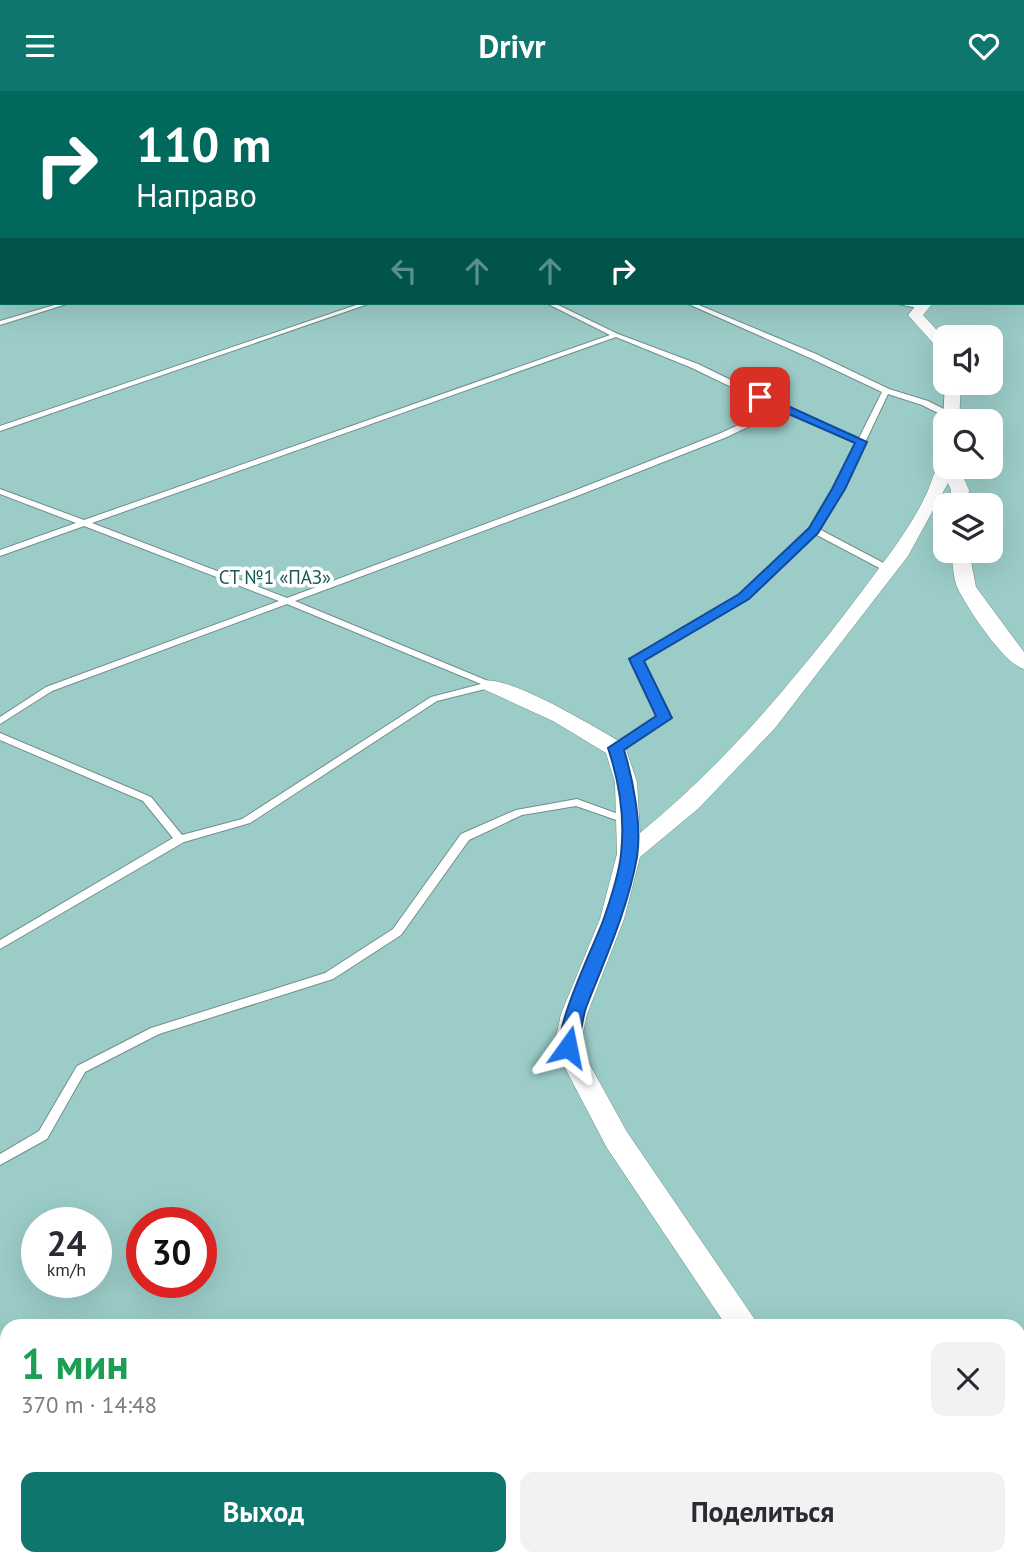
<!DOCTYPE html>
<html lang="ru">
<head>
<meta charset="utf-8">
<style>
  body { margin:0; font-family:"PT Sans",sans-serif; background:#f2f2f3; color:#2b2b33; height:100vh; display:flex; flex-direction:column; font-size:26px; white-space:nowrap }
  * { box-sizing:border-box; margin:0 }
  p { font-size:23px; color:#7c7c81 }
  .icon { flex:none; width:38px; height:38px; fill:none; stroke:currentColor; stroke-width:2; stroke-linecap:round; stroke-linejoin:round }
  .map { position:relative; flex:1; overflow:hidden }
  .sheet { position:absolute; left:0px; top:1228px; width:1026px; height:247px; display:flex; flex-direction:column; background:#fff; border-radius:21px 21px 0 0; box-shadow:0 7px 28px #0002 }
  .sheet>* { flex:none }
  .hud { position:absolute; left:0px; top:0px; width:1026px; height:214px; box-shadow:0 7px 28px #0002; background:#00695c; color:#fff; overflow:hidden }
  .fabs { position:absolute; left:933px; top:234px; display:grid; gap:14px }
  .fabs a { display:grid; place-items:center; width:70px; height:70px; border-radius:14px; background:#fff; box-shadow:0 7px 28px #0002; font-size:35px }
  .speed { position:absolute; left:21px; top:1116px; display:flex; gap:14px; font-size:35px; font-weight:700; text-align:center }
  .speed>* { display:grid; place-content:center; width:91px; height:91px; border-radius:50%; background:#fff; box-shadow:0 7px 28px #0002; line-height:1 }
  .speed small { font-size:18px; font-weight:400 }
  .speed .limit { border:10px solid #d22; background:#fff; color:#111 }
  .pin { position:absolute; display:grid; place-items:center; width:60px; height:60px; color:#fff; margin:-30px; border-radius:14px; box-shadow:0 4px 10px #0006 }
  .me { position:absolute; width:77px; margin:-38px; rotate:12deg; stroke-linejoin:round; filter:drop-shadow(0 0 5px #0008) }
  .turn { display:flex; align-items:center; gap:24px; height:147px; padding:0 21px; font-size:32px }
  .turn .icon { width:91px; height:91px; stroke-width:2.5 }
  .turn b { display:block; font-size:49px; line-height:60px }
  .lanes { display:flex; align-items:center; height:66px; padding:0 21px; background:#0003; justify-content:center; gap:35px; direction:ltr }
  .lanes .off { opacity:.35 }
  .round { display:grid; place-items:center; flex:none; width:74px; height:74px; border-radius:14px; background:#f2f2f3 }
  .summary { display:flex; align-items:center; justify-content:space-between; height:119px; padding:0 21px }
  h1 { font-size:42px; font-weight:800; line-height:52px; color:#1e9e55 }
  .primary-button { display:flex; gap:14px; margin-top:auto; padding:14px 21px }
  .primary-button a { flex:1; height:80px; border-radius:14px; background:#0f766e; color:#fff; font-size:28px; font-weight:800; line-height:80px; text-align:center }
  .primary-button a+a { background:#f2f2f3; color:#2b2b33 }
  header { display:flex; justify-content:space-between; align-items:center; height:91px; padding:0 21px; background:#0f766e; color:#fff; font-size:32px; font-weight:800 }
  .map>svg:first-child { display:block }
  .green { fill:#9bccc8; fill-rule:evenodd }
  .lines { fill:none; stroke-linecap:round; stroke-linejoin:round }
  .stream { stroke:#67b7b2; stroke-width:4.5 }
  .lane-casing { stroke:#708e8c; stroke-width:2 }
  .street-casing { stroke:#708e8c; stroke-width:1 }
  .lane { fill:#fff; fill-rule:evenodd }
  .street { fill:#fff; fill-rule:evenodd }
  .route { fill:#1a73e8; stroke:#114b97; stroke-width:2 }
  .labels { text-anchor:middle; stroke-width:7; stroke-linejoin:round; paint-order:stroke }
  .park-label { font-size:19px; fill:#165a57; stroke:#fff }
</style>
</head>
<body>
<header><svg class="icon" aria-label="menu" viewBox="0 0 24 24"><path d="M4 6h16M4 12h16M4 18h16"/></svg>Drivr<svg class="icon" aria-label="heart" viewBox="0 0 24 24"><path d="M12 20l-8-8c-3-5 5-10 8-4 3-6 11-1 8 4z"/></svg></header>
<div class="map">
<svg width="1024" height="1475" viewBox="0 0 1024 1475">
  <rect width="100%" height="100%" fill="#c7e8e5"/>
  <path class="green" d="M0 0H1024V1475H0ZM2 2H1024V212H2ZM945 247H990V292H945ZM945 331H990V376H945ZM945 415H990V460H945ZM37 1132H96V1192H37ZM142 1132H201V1192H142ZM7 1236H1018V1468H7Z"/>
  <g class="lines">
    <path class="stream" d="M119 2 121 0"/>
    <defs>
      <g id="lane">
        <path d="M439 0H447L444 2H436Z"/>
        <path d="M511 0H517L518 2H513Z"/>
        <path d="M569 0H575L576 2H571Z"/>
        <path d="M683 0H690L691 2H685Z"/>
        <path d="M2 183V188H0V184Z"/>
        <path d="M61 212H70L0 234V230Z"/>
        <path d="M362 212H371L0 340V335Z"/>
        <path d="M546 212H554L618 243 698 273 784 315 859 347 882 301 810 267 686 212H694L816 263 889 298 928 310 954 323V327H948L922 314 888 303 843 398 819 438 891 476V480H885L815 443 747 507 641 569 669 627 616 661 612 660 611 658 612 656 659 626 631 568 633 566 741 503 811 438 835 398 857 352 781 320 727 346 577 405 295 510 493 592 495 594 493 596 437 610 250 732 184 751 0 858V849L173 747 143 710 0 649V642L151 706 182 744 242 728 431 606 481 593 287 513 52 600 0 633V626L46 596 279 510 84 435 0 465V459L76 432 0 403V398L84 429 610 244ZM616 246 692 277 775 317 721 342 571 401 287 507 92 432Z"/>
        <path d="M897 212H910L925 216 922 218 898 213Z"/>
        <path d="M577 708 632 728 633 730 628 733 576 715 522 724 469 749 401 844 333 888 159 943 85 981 47 1048 0 1074V1063L39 1040 77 975 151 937 325 882 393 838 461 743 516 719Z"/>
      </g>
      <g id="street">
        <path d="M259 0H281L257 2Z"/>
        <path d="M735 0H748L750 2H736Z"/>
        <rect x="0" y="46" width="2" height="8"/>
        <path d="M918 212H933L923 224 945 248V262L940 260 908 224Z"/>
        <path d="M945 292H961L959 331H945V334L943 331Z"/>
        <path d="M945 371V376H959L969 399 967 415H949L951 399 948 392 908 465 775 637 699 717 640 766 624 828 587 923 580 956 627 1041 760 1236H727L607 1057 554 956 561 923 600 828 617 763 615 691 606 662 553 630 483 598 480 594 483 590C508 583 598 638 624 653L637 691 640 742C737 663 817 562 891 461 905 442 920 418 929 397 933 388 935 374 945 371Z"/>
        <path d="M951 460H969L976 496 1024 561V578C1004 573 968 518 958 498 953 488 953 472 951 460Z"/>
        <path d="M0 1372 7 1374V1406L0 1404Z"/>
        <path d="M296 1468H356L359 1475H299Z"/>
        <path d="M930 1468H969L972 1475H933Z"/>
      </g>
    </defs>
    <use href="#lane" class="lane-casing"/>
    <use href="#street" class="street-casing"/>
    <use href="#lane" class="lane"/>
    <use href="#street" class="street"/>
  </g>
  <path class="route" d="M755 304H764L867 351 845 398 818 442 749 508 644 570 672 627 624 659C633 688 642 735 637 766 628 817 606 866 587 914 581 929 582 947 574 961H561C551 942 594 854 603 830 610 810 619 784 621 763 625 728 619 690 608 657L656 625 629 568 739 503 809 437 832 398 855 352 755 308Z"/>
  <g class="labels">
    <g class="park-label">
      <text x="275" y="493">СТ №1 «ПАЗ»</text>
    </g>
  </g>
</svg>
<div class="fabs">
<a><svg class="icon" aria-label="sound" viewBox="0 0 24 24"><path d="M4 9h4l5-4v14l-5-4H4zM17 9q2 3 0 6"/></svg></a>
<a><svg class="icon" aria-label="search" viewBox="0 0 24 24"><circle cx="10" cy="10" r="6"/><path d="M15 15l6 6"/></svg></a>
<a><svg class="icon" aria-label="layers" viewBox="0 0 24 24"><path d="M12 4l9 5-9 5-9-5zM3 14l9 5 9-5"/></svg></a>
</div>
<div class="speed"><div>24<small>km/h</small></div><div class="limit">30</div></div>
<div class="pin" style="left:760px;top:306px;background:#d93025"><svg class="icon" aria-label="arrive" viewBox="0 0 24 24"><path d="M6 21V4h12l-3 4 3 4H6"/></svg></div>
<svg class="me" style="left:568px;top:956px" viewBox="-20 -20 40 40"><path d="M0-17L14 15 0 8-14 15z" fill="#1a73e8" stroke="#fff" stroke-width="4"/></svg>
<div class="hud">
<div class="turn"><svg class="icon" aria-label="right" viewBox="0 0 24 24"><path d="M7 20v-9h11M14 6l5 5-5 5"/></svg><div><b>110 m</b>Направо</div></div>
<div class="lanes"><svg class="icon off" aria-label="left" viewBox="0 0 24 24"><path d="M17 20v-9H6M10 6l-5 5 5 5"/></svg><svg class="icon off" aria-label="ahead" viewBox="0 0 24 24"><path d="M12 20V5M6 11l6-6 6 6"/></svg><svg class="icon off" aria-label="ahead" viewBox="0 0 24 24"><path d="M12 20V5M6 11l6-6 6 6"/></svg><svg class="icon" aria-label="right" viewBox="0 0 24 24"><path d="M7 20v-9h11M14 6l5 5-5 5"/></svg></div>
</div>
<section class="sheet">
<div class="summary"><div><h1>1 мин</h1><p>370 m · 14:48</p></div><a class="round"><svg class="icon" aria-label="close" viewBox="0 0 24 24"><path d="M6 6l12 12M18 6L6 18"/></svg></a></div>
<div class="primary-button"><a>Выход</a><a>Поделиться</a></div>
</section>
</div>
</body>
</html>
